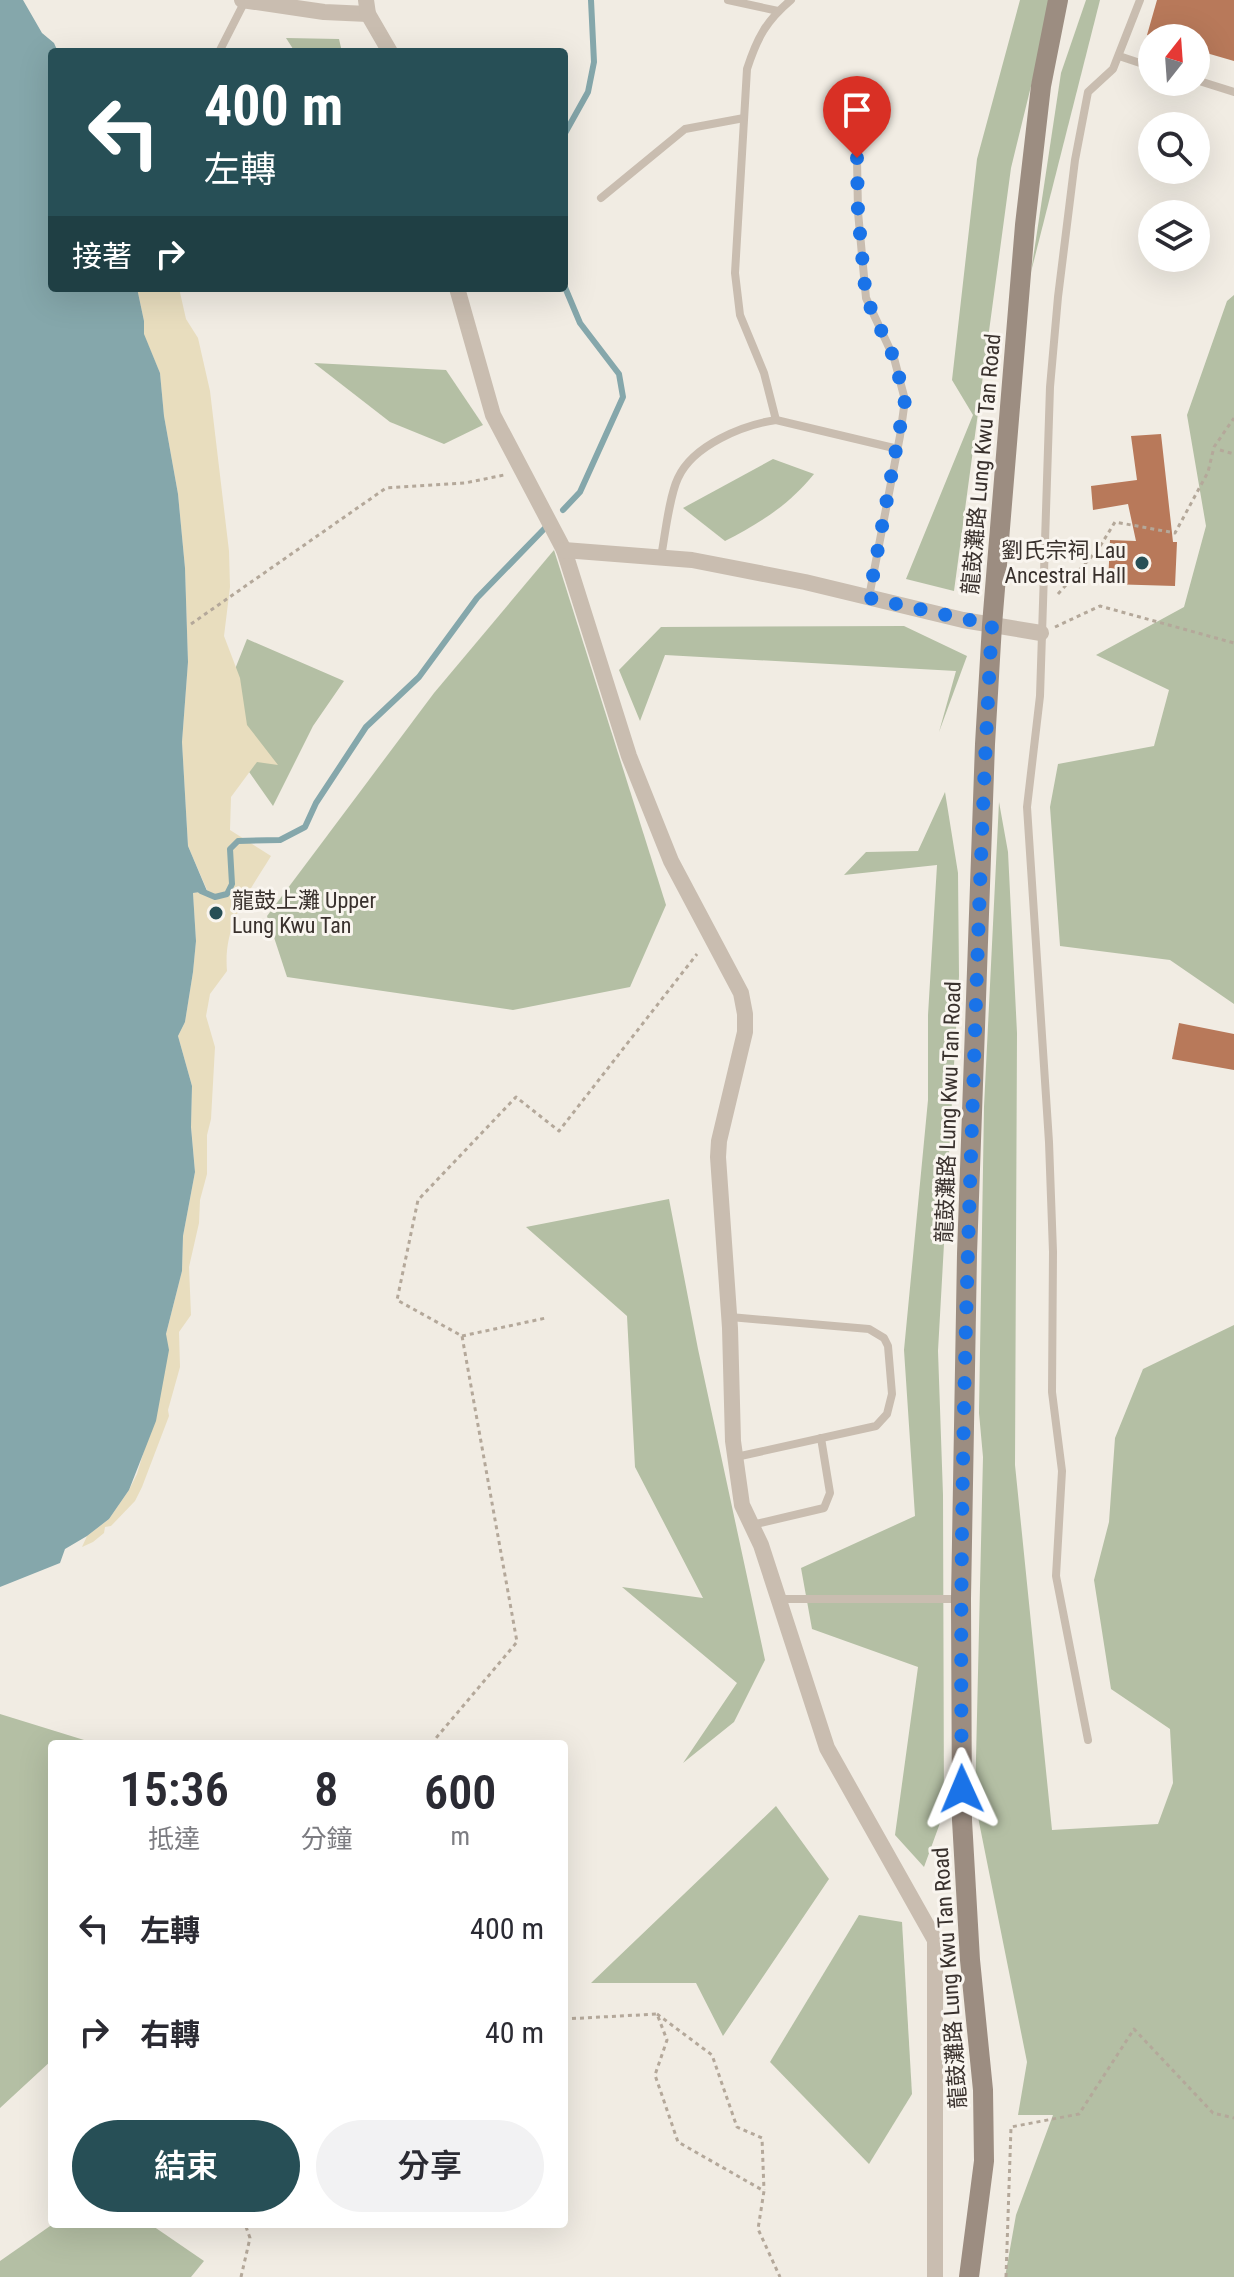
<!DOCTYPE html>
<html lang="zh-TW">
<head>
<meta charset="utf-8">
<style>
  body { margin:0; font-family:"Roboto Condensed","Noto Sans TC",sans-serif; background:#f2f2f3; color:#2b2b33; height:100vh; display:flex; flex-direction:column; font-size:30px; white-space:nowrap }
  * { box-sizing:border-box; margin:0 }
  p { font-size:26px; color:#7c7c81 }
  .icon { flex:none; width:44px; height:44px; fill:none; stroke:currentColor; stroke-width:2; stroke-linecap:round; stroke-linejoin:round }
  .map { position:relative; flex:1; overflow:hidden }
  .details { position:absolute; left:48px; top:1740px; width:520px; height:488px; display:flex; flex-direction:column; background:#fff; border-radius:8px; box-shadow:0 8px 32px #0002 }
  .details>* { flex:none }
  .banner { position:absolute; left:48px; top:48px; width:520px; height:244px; border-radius:8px; box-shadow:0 8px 32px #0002; background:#274f56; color:#fff; overflow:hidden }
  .needle { width:52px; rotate:17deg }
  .fabs { position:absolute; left:1138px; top:24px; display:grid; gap:16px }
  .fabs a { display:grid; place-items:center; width:72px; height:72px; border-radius:50%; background:#fff; box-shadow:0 8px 32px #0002; font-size:40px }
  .pin { position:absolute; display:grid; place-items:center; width:68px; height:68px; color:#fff; margin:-82px -34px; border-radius:50% 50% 50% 0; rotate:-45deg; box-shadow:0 0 8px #0007 }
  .pin .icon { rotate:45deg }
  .me { position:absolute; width:88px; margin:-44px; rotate:359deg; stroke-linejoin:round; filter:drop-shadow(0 0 6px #0008) }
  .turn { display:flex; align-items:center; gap:28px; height:168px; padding:0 24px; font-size:36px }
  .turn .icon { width:104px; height:104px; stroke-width:2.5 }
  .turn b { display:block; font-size:56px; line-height:68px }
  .then { display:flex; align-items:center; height:76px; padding:0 24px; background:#0003; gap:16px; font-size:30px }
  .eta { display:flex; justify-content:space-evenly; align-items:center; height:136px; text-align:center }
  .eta b { font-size:48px; font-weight:600; line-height:56px }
  .button { display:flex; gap:16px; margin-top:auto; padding:16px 24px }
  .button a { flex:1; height:92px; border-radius:48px; background:#274f56; color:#fff; font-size:32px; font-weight:600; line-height:92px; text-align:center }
  .button a+a { background:#f2f2f3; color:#2b2b33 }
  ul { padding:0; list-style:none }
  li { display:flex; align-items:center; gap:24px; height:104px; padding:0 24px }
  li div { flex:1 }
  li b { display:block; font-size:30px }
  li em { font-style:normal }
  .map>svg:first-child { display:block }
  .green { fill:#b4bfa4 }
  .sand { fill:#e8ddbe }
  .water { fill:#85a7ab }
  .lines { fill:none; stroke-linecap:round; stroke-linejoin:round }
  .stream { stroke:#85a7ab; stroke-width:6 }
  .building { fill:#b8795a }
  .path { stroke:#b4a89a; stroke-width:3; stroke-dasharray:4 4; stroke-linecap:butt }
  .lane { stroke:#c9bdb0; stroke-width:8 }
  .street { stroke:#c9bdb0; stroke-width:16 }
  .secondary { stroke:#9c8d81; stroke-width:20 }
  .route { stroke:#1a73e8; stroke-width:14; stroke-dasharray:0 25.2 }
  .poi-dot { fill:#274f56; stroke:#f9f5ef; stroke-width:3 }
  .labels { text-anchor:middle; stroke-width:6; stroke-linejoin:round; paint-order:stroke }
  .street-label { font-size:22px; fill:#39312d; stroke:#f9f5ef }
  .poi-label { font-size:22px; fill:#39312d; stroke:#f9f5ef; text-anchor:end }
</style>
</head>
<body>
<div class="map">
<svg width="1234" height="2277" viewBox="0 0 1234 2277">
  <rect width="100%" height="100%" fill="#f1ece3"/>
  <g class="green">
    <path d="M1020 0H1052L1011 168 954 591 906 579 973 415 952 380 977 159Z"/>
    <path d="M1086 0H1100L1031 272 1061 73Z"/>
    <path d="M286 38 339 39 342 52H295Z"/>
    <path d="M1234 295V1004L1170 960 1060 946 1050 807 1058 764 1154 746 1169 690 1096 655 1184 607 1206 526 1187 415 1227 301Z"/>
    <path d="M314 363 446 370 483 425 444 444 390 422Z"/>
    <path d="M773 459 814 474C789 505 760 523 725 541L683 508Z"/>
    <path d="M554 550 666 905 630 987 513 1010 287 977 267 916 434 693Z"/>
    <path d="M904 626 967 656 939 732 956 671 665 655 640 721 619 670 661 627Z"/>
    <path d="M247 639 344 681 313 726 273 806 214 722Z"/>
    <path d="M945 792 958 873 959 976 938 1351 943 1495 944 1812 924 1867 895 1835 918 1667 812 1629 801 1568 915 1516 904 1350 928 1100V1015L937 865 844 875 866 852 918 851Z"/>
    <path d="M999 802 1008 852 1017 1033 1015 1465 1052 1830 1158 1824 1173 1783 1170 1729 1111 1689 1094 1580 1109 1522 1115 1438 1143 1369 1234 1325V2277H1005L1016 2215 1053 2115H1018L1027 2062 975 1802 983 1457 979 1413 984 1107Z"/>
    <path d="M669 1199 698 1349 765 1660 734 1722 683 1763 737 1683 622 1587 703 1598 635 1467 627 1316 526 1227Z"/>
    <path d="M0 1714 97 1744H52V2060L0 2108Z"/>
    <path d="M776 1806 829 1879 723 2036 696 1983H591Z"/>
    <path d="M859 1915 902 1922 912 2094 869 2164 770 2062Z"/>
    <path d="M53 2224H150L204 2261 191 2277H0V2261Z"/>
  </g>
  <path class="sand" d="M137 288H179L186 319 198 338 210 391 229 551 230 587 224 636 240 678 247 725 278 765 257 762 231 797 230 830 271 856C248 894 223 924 227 971L210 994 206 1016 215 1047 211 1119 207 1135V1174L200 1200 199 1223 189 1267 191 1315 179 1332 180 1367 168 1410 169 1416 142 1487 135 1501 111 1526 105 1527 104 1533 93 1542 82 1547 87 1536 109 1519 129 1490 137 1474 146 1444 166 1334 182 1271 183 1236 195 1172 191 1126 192 1086 178 1036 185 1022 193 972 196 941 193 893 207 890 188 846 182 742 188 662 185 568 178 494 164 416 160 373 143 333 144 321Z"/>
  <path class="water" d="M0 0H23L42 33 54 43 58 52H52V288H137L144 321V334L160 373 164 416 178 494 185 568 188 662 182 742 188 846 207 891 193 893 196 941 193 972 185 1022 178 1036 192 1086 191 1127 195 1172 183 1236 182 1271 166 1334 169 1350 156 1421 129 1490 109 1519 87 1536 65 1549 60 1563 0 1587Z"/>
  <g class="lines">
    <g class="stream">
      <path d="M564 135 588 92 594 62 591 0"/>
      <path d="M563 510 580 492 623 397 619 374 580 323 564 285"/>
      <path d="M201 891 215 897 227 894 232 884 230 849 238 841 280 840 305 827 316 803 366 727 419 677 477 598 547 526"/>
    </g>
  </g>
  <g class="building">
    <path d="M1157 0H1234V61L1196 50V38H1157L1147 35Z"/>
    <path d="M1161 434 1173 542H1177L1175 586 1108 584 1110 540 1136 541 1128 504 1093 510 1091 486 1137 480 1131 436Z"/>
    <path d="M1179 1023 1234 1034V1070L1172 1059Z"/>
  </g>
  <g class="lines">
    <g class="path">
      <path d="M1220 450 1234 454"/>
      <path d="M1058 594 1099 548 1115 522 1175 533 1208 472 1214 447 1234 418"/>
      <path d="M191 624 386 488 465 483 504 475"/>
      <path d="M1055 627 1100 606 1234 643"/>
      <path d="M462 1336 546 1318"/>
      <path d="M431 1744 517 1642 462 1336 397 1300 418 1200 516 1097 559 1131 697 954"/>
      <path d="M657 2014 712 2055 737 2127 762 2138 764 2190"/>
      <path d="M564 2019 657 2014 667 2040 655 2075 678 2142 764 2191 758 2229 780 2277"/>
      <path d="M241 2277 250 2238 245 2224"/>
      <path d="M1006 2277 1011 2127 1079 2114 1134 2029 1213 2113 1234 2118"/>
    </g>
    <g class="lane">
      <path d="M728 0 778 11"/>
      <path d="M219 52 245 1"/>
      <path d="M1119 56 1152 67"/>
      <path d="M1196 80 1234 92"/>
      <path d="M857 158 858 212 866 298 894 358 905 400 900 436 869 597"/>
      <path d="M601 198 685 129 744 118"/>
      <path d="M776 420 764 373 740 315 735 273 747 69C757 38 766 21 791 0"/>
      <path d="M661 557C665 536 669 497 678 478 693 445 743 425 776 420L898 449"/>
      <path d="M730 1317 869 1329 884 1338 888 1346 892 1394 887 1414 876 1426 736 1457"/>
      <path d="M752 1525 824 1508 830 1493 821 1438"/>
      <path d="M779 1599H961"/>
      <path d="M1088 1740 1056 1576 1062 1471 1052 1392 1053 1252 1049 1142 1027 807 1040 696 1050 387 1058 297 1075 160 1088 92 1113 69 1140 0"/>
    </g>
    <g class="street">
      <path d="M242 0 324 12 368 14"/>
      <path d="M366 0 368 14 390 52"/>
      <path d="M457 288 493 415 564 550 629 756 671 861 741 993 745 1014V1032L719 1141 718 1157 730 1328 733 1441 742 1505 761 1545 827 1748 935 1940V2277"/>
      <path d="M564 550 692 560 805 582 963 620 1041 633"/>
    </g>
    <path class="secondary" d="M969 2277 984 2161 983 2090 970 1960 962 1820 961 1599 967 1254 985 744 992 625 1025 225 1041 86 1058 0"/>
  </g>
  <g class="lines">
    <path class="route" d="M857 158 858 212 866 298 894 358 905 400 869 598 992 625C983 781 978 938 973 1095 965 1326 959 1557 962 1789"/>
  </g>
  <g class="poi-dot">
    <circle cx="1142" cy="563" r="8"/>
    <circle cx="216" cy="913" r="8"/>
  </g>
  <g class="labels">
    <g class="street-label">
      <text transform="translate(981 464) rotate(-85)" y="8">龍鼓灘路 Lung Kwu Tan Road</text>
      <text transform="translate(948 1112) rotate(-88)" y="8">龍鼓灘路 Lung Kwu Tan Road</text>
      <text transform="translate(949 1978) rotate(-94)" y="8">龍鼓灘路 Lung Kwu Tan Road</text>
    </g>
    <g class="poi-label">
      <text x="1126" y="558">劉氏宗祠 Lau<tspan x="1126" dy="25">Ancestral Hall</tspan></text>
      <text x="232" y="908" text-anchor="start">龍鼓上灘 Upper<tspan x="232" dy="25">Lung Kwu Tan</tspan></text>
    </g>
  </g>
</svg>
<div class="fabs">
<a><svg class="needle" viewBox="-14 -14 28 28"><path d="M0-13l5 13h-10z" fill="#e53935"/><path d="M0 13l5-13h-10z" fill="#7c7c81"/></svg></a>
<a><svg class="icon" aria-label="search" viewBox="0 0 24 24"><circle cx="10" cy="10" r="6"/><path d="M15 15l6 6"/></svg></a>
<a><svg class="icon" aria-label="layers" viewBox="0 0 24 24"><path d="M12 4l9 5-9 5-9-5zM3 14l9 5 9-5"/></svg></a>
</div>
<div class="pin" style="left:857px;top:158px;background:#d93025"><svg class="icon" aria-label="arrive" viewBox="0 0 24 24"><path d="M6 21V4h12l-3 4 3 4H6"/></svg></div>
<svg class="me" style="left:962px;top:1789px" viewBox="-20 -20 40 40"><path d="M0-17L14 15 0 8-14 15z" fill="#1a73e8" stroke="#fff" stroke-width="4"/></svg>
<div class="banner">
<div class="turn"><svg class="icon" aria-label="left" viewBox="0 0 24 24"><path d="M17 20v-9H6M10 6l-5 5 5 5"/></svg><div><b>400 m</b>左轉</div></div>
<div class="then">接著<svg class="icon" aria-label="right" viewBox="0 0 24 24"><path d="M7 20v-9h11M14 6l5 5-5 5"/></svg></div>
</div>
<section class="details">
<div class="eta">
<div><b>15:36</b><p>抵達</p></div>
<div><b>8</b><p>分鐘</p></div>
<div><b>600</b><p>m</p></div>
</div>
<ul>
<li><svg class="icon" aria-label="left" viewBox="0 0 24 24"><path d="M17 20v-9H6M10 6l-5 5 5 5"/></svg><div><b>左轉</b></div><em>400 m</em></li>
<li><svg class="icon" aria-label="right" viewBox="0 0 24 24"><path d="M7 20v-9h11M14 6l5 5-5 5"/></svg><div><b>右轉</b></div><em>40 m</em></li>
</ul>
<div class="button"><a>結束</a><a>分享</a></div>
</section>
</div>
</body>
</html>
